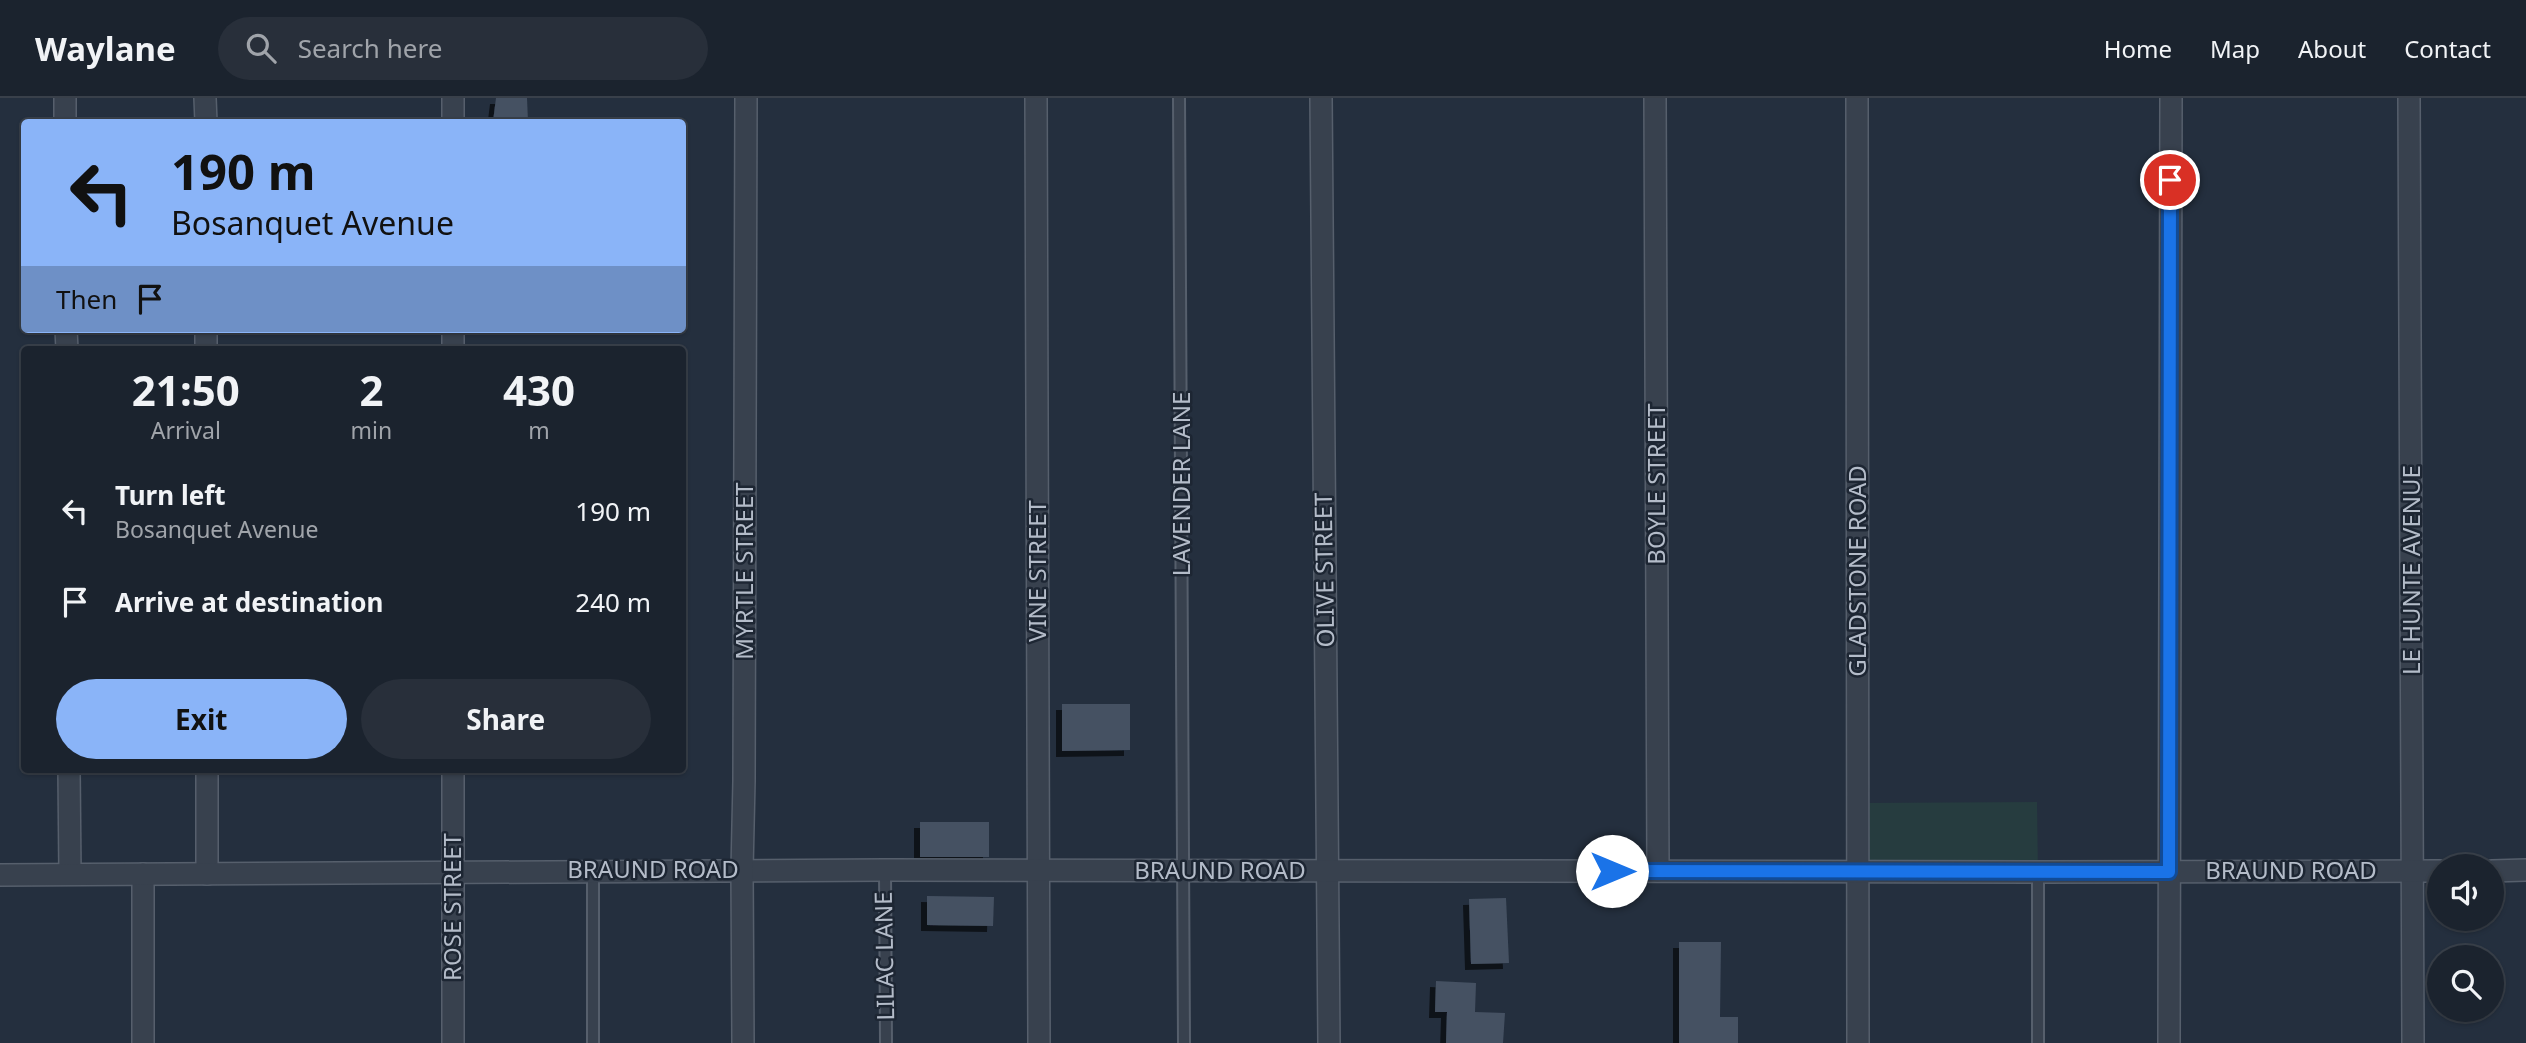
<!DOCTYPE html>
<html lang="en">
<head>
<meta charset="utf-8">
<style>
  body { margin:0; font-family:"Noto Sans",sans-serif; background:#282f3a; color:#f1f3f6; height:100vh; display:flex; flex-direction:column; font-size:26px; white-space:nowrap }
  * { box-sizing:border-box; margin:0 }
  p { font-size:23px; color:#a0a4aa }
  .icon { flex:none; width:38px; height:38px; fill:none; stroke:currentColor; stroke-width:2; stroke-linecap:round; stroke-linejoin:round }
  .map { position:relative; flex:1; overflow:hidden }
  .panel { position:absolute; left:21px; top:248px; width:665px; height:427px; display:flex; flex-direction:column; background:#1b232e; border-radius:7px; box-shadow:0 2px 5px #0004,0 0 0 2px #39404a }
  .panel>* { flex:none }
  .top-card { position:absolute; left:21px; top:21px; width:665px; height:214px; border-radius:7px; box-shadow:0 2px 5px #0004,0 0 0 2px #39404a; background:#8ab4f8; color:#111; overflow:hidden }
  .controls { position:absolute; left:2427px; top:756px; display:grid; gap:14px }
  .controls a { display:grid; place-items:center; width:77px; height:77px; border-radius:50%; background:#1b232e; box-shadow:0 2px 5px #0004,0 0 0 2px #39404a; font-size:35px }
  .pin { position:absolute; display:grid; place-items:center; width:60px; height:60px; color:#fff; margin:-30px; border:4px solid #fff; border-radius:50%; box-shadow:0 2px 7px #0007 }
  .me { position:absolute; width:77px; margin:-38px; rotate:90deg; stroke-linejoin:round; filter:drop-shadow(0 0 5px #0008) }
  .turn { display:flex; align-items:center; gap:24px; height:147px; padding:0 35px; font-size:32px }
  .turn .icon { width:91px; height:91px; stroke-width:2.5 }
  .turn b { display:block; font-size:49px; line-height:60px }
  .then { display:flex; align-items:center; height:66px; padding:0 35px; background:#0003; gap:14px; font-size:26px }
  .eta { display:flex; justify-content:space-evenly; align-items:center; height:119px; text-align:center }
  .eta b { font-size:42px; font-weight:700; line-height:49px }
  .primary-button { display:flex; gap:14px; margin-top:auto; padding:14px 35px }
  .primary-button a { flex:1; height:80px; border-radius:42px; background:#8ab4f8; color:#111; font-size:28px; font-weight:700; line-height:80px; text-align:center }
  .primary-button a+a { background:#282f3a; color:#f1f3f6 }
  ul { padding:0; list-style:none }
  li { display:flex; align-items:center; gap:21px; height:91px; padding:0 35px }
  li div { flex:1 }
  li b { display:block; font-size:26px }
  li em { font-style:normal }
  header { display:flex; align-items:center; gap:42px; box-sizing:border-box; height:98px; padding:0 35px; background:#1b232e; border-bottom:2px solid #39404a }
  header strong { font-size:33px }
  nav { display:flex; gap:38px; margin-inline-start:auto; font-size:24px }
  .search { width:490px; height:63px; background:#282f3a; display:flex; align-items:center; gap:18px; box-sizing:border-box; padding:0 24px; border-radius:38px; color:#a0a4aa; font-size:26px }
  .map>svg:first-child { display:block }
  .green { fill:#263c3f }
  .building { fill:#455162; filter:url(#shadow) }
  .lines { fill:none; stroke-linecap:round; stroke-linejoin:round }
  .service-casing { stroke:#565f6c; stroke-width:14 }
  .minor-casing { stroke:#565f6c; stroke-width:24 }
  .service { stroke:#38414e; stroke-width:10 }
  .minor { stroke:#38414e; stroke-width:21 }
  .route-casing { stroke:#114b97; stroke-width:18 }
  .route { stroke:#1a73e8; stroke-width:12 }
  .labels { text-anchor:middle; stroke-width:5; stroke-linejoin:round; paint-order:stroke }
  .street-label { font-size:24px; fill:#b4bcc9; stroke:#1d2633 }
</style>
</head>
<body>
<header>
<strong>Waylane</strong>
<div class="search"><svg class="icon" aria-label="search" viewBox="0 0 24 24"><circle cx="10" cy="10" r="6"/><path d="M15 15l6 6"/></svg>Search here</div>
<nav><a>Home</a><a>Map</a><a>About</a><a>Contact</a></nav>
</header>
<div class="map">
<svg width="2526" height="945" viewBox="0 0 2526 945">
  <defs>
    <filter id="shadow"><feDropShadow dx="-6" dy="6" stdDeviation="0" flood-color="#0009"/></filter>
  </defs>
  <rect width="100%" height="100%" fill="#242f3e"/>
  <path class="green" d="M2037 704 2038 774 1858 773 1859 705Z"/>
  <g class="building">
    <path d="M496 0H527L528 24H493Z"/>
    <path d="M1062 606H1130V652L1062 653Z"/>
    <rect x="920" y="724" width="69" height="35"/>
    <path d="M927 798 994 799 993 828 927 827Z"/>
    <path d="M1506 800 1509 865 1471 866 1469 801Z"/>
    <path d="M1679 844H1721L1720 919H1738V945H1679Z"/>
    <path d="M1436 883 1476 885 1475 914 1505 915 1503 945H1446L1447 914H1435Z"/>
  </g>
  <g class="lines">
    <defs>
      <g id="service">
        <path d="M1179 0 1184 945"/>
        <path d="M885 772 886 945"/>
        <path d="M593 773V945"/>
        <path d="M2038 774V945"/>
      </g>
      <g id="minor">
        <path d="M65 0V24"/>
        <path d="M205 0 206 24"/>
        <path d="M1036 0 1039 945"/>
        <path d="M1321 0 1329 945"/>
        <path d="M1655 0 1658 773"/>
        <path d="M1857 0 1858 945"/>
        <path d="M2409 0 2413 945"/>
        <path d="M453 24V0"/>
        <path d="M66 231 67 252"/>
        <path d="M206 231V252"/>
        <path d="M453 252V231"/>
        <path d="M69 672 70 776"/>
        <path d="M207 672V776"/>
        <path d="M453 672V945"/>
        <path d="M2492 773 2526 772"/>
        <path d="M143 776V945"/>
        <path d="M0 777 885 772 2038 774 2440 773"/>
        <path d="M743 945 742 772 744 683 746 0"/>
        <path d="M2169 945 2171 0"/>
      </g>
    </defs>
    <use href="#service" class="service-casing"/>
    <use href="#minor" class="minor-casing"/>
    <use href="#service" class="service"/>
    <use href="#minor" class="minor"/>
  </g>
  <g class="lines">
    <defs>
      <path id="route" d="M1612 773 2169 774 2170 82"/>
    </defs>
    <use href="#route" class="route-casing"/>
    <use href="#route" class="route"/>
  </g>
  <g class="labels">
    <g class="street-label">
      <text transform="translate(1182 386) rotate(-90)" y="8">LAVENDER LANE</text>
      <text transform="translate(1657 386) rotate(-90)" y="8">BOYLE STREET</text>
      <text transform="translate(1325 472) rotate(-91)" y="8">OLIVE STREET</text>
      <text transform="translate(2412 472) rotate(-90)" y="8">LE HUNTE AVENUE</text>
      <text transform="translate(745 473) rotate(-90)" y="8">MYRTLE STREET</text>
      <text transform="translate(1038 473) rotate(-90)" y="8">VINE STREET</text>
      <text transform="translate(1858 473) rotate(-90)" y="8">GLADSTONE ROAD</text>
      <text x="653" y="780">BRAUND ROAD</text>
      <text x="1220" y="781">BRAUND ROAD</text>
      <text x="2291" y="781">BRAUND ROAD</text>
      <text transform="translate(453 809) rotate(-90)" y="8">ROSE STREET</text>
      <text transform="translate(885 858) rotate(-91)" y="8">LILAC LANE</text>
    </g>
  </g>
</svg>
<div class="controls">
<a><svg class="icon" aria-label="sound" viewBox="0 0 24 24"><path d="M4 9h4l5-4v14l-5-4H4zM17 9q2 3 0 6"/></svg></a>
<a><svg class="icon" aria-label="search" viewBox="0 0 24 24"><circle cx="10" cy="10" r="6"/><path d="M15 15l6 6"/></svg></a>
</div>
<div class="pin" style="left:2170px;top:82px;background:#d93025"><svg class="icon" aria-label="arrive" viewBox="0 0 24 24"><path d="M6 21V4h12l-3 4 3 4H6"/></svg></div>
<svg class="me" style="left:1612px;top:773px" viewBox="-20 -20 40 40"><circle r="19" fill="#fff"/><path d="M0-13L10 11 0 6-10 11z" fill="#1a73e8"/></svg>
<div class="top-card">
<div class="turn"><svg class="icon" aria-label="left" viewBox="0 0 24 24"><path d="M17 20v-9H6M10 6l-5 5 5 5"/></svg><div><b>190 m</b>Bosanquet Avenue</div></div>
<div class="then">Then<svg class="icon" aria-label="arrive" viewBox="0 0 24 24"><path d="M6 21V4h12l-3 4 3 4H6"/></svg></div>
</div>
<section class="panel">
<div class="eta">
<div><b>21:50</b><p>Arrival</p></div>
<div><b>2</b><p>min</p></div>
<div><b>430</b><p>m</p></div>
</div>
<ul>
<li><svg class="icon" aria-label="left" viewBox="0 0 24 24"><path d="M17 20v-9H6M10 6l-5 5 5 5"/></svg><div><b>Turn left</b><p>Bosanquet Avenue</p></div><em>190 m</em></li>
<li><svg class="icon" aria-label="arrive" viewBox="0 0 24 24"><path d="M6 21V4h12l-3 4 3 4H6"/></svg><div><b>Arrive at destination</b></div><em>240 m</em></li>
</ul>
<div class="primary-button"><a>Exit</a><a>Share</a></div>
</section>
</div>
</body>
</html>
